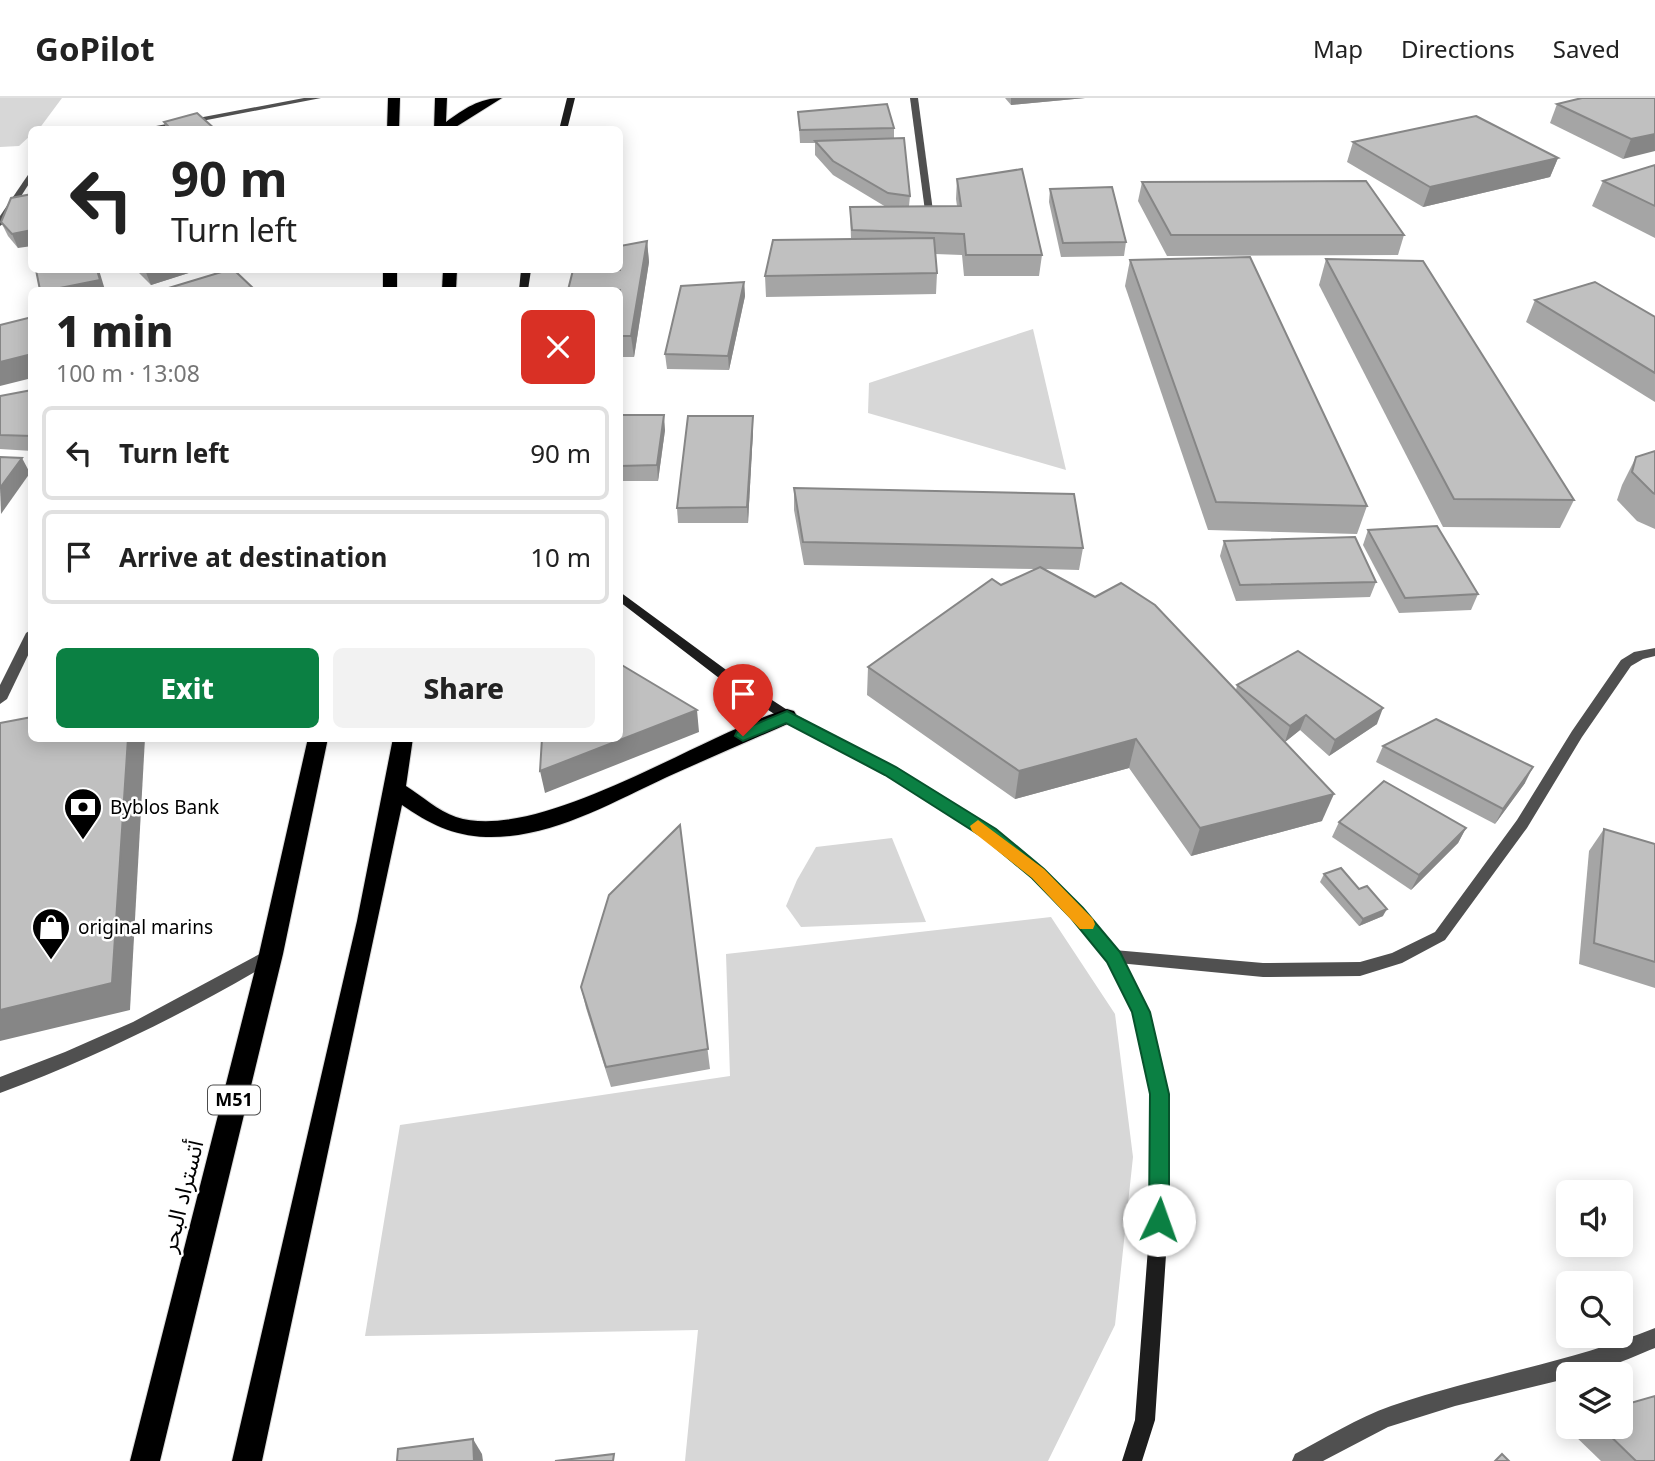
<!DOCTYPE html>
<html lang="en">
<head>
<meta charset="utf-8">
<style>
  body { margin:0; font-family:"Noto Sans","Noto Sans Arabic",sans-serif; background:#f2f2f2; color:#222; height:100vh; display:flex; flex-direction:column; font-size:26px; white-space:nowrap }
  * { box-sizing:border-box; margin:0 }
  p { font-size:23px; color:#767676 }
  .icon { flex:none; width:38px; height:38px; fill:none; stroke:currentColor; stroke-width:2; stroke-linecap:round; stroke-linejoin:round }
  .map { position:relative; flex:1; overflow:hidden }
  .panel { position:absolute; left:28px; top:189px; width:595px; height:455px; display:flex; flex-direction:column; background:#fff; border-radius:10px; box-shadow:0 4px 18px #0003 }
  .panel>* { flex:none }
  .top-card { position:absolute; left:28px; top:28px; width:595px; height:147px; border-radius:10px; box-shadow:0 4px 18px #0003; background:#fff; color:#222; overflow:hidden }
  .buttons { position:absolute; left:1556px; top:1082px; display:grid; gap:14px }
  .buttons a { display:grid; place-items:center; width:77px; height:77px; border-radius:10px; background:#fff; box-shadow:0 4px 18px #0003; font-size:35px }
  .pin { position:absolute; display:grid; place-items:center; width:60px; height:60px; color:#fff; margin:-72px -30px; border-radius:50% 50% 50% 0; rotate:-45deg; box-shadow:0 0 7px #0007 }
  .pin .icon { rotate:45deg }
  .me { position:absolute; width:77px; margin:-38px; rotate:3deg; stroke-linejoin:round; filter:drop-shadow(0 0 5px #0008) }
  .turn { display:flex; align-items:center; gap:24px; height:147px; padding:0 28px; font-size:32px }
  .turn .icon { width:91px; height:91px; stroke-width:2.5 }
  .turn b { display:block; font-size:49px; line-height:60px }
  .round { display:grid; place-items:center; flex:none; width:74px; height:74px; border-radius:10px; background:#f2f2f2 }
  .overview { display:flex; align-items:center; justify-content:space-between; height:119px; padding:0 28px }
  h1 { font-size:42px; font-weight:800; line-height:52px }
  .primary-button { display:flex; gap:14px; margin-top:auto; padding:14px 28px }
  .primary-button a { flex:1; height:80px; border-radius:10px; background:#0b8043; color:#fff; font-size:28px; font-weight:800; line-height:80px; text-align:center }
  .primary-button a+a { background:#f2f2f2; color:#222 }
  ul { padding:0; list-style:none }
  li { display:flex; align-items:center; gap:21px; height:94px; margin:0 14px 10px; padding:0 14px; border:4px solid #e0e0e0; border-radius:10px }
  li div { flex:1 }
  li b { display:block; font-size:26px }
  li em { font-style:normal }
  header { display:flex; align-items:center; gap:42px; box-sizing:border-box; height:98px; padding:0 35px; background:#fff; border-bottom:2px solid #e0e0e0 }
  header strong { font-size:33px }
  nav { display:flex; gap:38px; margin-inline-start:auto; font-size:24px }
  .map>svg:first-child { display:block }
  .green { fill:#d7d7d7 }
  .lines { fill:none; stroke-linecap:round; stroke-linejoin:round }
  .motorway-casing { stroke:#dbdbdb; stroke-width:2 }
  .minor { fill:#505050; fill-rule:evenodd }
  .tertiary { fill:#505050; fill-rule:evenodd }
  .secondary { fill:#1d1d1d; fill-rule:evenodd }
  .motorway { fill:#000; fill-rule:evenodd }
  .wall { fill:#a5a5a5 }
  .shaded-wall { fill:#868686 }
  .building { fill:#c0c0c0; stroke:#868686; stroke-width:2 }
  .route { fill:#0b8043; stroke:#07532c; stroke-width:2 }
  .slow { fill:#f59e0b }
  .labels { text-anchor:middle; stroke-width:5; stroke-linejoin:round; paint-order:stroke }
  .shield { fill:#fff; stroke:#4c4c4c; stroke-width:2 }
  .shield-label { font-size:18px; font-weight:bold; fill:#000 }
  .poi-label { font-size:19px; fill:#000; stroke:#fff; text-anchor:start }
  .near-street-label { font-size:23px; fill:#000; stroke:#fff }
</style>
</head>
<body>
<header>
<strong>GoPilot</strong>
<nav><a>Map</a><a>Directions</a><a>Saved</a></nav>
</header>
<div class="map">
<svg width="1655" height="1363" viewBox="0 0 1655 1363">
  <rect width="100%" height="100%" fill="#fff"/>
  <g class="green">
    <path d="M0 0H62L39 31 32 32 31 37 19 48 0 49Z"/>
    <path d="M1033 231 1066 372 868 315 869 285Z"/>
    <path d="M892 740 926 824 801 829 786 808 797 782 816 749Z"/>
    <path d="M1051 819 1115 916 1133 1059 1115 1227 1048 1363H685L698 1232 365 1238 400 1027 730 978 726 856Z"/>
  </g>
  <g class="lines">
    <defs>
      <g id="motorway">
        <path d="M388 0H400L399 32H387Z"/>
        <path d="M435 0H447L446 24C464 11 479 0 502 0L451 32H434Z"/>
        <rect x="383" y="172" width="14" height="20"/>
        <path d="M443 172H457L456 192H442Z"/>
        <path d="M787 611 794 613 797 618 794 623C752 642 709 660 667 679 611 705 550 741 486 739 453 738 428 725 402 707L262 1363H232L357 823 393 640H413L406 688C422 698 438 713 456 719 540 746 702 636 787 611Z"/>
        <path d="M308 640H328L283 856 160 1363H130L259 856Z"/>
      </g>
    </defs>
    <use href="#motorway" class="motorway-casing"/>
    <g class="minor">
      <path d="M304 0H321L155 32H135Z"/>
      <path d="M910 0H918L933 113 929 116 925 113Z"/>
      <path d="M32 71V81L4 125 0 128V118Z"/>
      <path d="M32 531V549L7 601 0 606V587L26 535Z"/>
      <path d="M271 850 277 851 279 856 277 861C188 914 97 959 0 995V979L65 954 133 924Z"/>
    </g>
    <g class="tertiary">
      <path d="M1655 550V558L1643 561 1631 568 1582 639 1527 730 1445 842 1402 865 1360 878 1263 879 1108 864 1106 859 1108 854 1114 852 1263 865 1360 864 1392 855 1435 834 1517 722 1572 633 1621 562 1634 554Z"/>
      <path d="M1655 1230V1250C1627 1261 1598 1276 1568 1276V1280L1557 1283 1455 1308 1388 1329 1323 1363H1292L1295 1356C1327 1339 1357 1320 1391 1308 1478 1278 1569 1265 1655 1230Z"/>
    </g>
    <g class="secondary">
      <path d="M567 0H575L567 32H559Z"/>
      <path d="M521 172H531L528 192H519Z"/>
      <path d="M620 494 729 574 792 615 896 669 995 732 1043 772 1082 811 1120 854 1149 914 1168 996 1170 1097 1155 1322 1142 1363H1122L1135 1322 1152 1097V996L1133 914 1108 863 1072 819 1033 780 985 740 886 677 782 621 719 580 620 504Z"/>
    </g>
    <use href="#motorway" class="motorway"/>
  </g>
  <g class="wall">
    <path d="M1005 0H1085L1011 7Z"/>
    <path d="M1655 0 1623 61 1550 25 1557 6Z"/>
    <path d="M798 14 894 30V41L910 98 909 108H957L956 101 957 81 1042 157 1039 178H964L962 157 935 156 937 175 936 196 766 199 765 178 851 141 850 109H886L833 77 815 57V45H800Z"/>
    <path d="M164 24 216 32H167Z"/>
    <path d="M1353 44 1558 60 1550 79 1423 109 1347 64Z"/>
    <path d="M1655 67V140L1592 108 1603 83Z"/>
    <path d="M1142 84 1404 137 1398 157 1167 158 1138 103Z"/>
    <path d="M1050 91 1126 144 1124 158 1061 159 1049 104Z"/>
    <path d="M32 96 18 150 8 138 1 124Z"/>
    <path d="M647 143 649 164 634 259H620V192Z"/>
    <path d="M1326 161 1574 402 1560 430 1443 429 1319 187Z"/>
    <path d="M1130 162 1367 408 1357 436 1208 432 1125 188Z"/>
    <path d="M136 172H198L151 187Z"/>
    <path d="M744 184 745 198 729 272 667 271 665 256Z"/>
    <path d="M1535 202 1655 219V304L1526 224Z"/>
    <path d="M32 292V353L0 351V298Z"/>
    <path d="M620 317 665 332 658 383H620Z"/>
    <path d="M753 318V333L748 425H678L677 410Z"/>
    <path d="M1655 353V431L1637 423 1617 402 1622 387 1636 359Z"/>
    <path d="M794 390 1083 450 1079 472 1043 471 1236 592 1237 587 1377 626 1329 658 1300 632 1285 644 1322 723 1191 758 1129 670 1015 701 867 597 868 569 1001 487 1036 471 804 467 794 412Z"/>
    <path d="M1368 432 1478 496 1471 512 1399 515 1363 447Z"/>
    <path d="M1224 443 1376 484 1370 499 1236 503 1220 458Z"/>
    <path d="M1383 648 1525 685 1495 726 1376 664Z"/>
    <path d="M1339 724 1466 730 1458 745 1411 792 1332 739Z"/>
    <path d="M1604 731 1655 746V890L1579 866 1589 753Z"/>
    <path d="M682 749 710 971 611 989 586 910 581 889Z"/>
    <path d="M1324 776 1383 818 1359 828 1320 784Z"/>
    <path d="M1578 1328H1620L1655 1363H1601L1571 1334Z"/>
  </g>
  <g class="shaded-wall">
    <path d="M1011 0H1085L1011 7Z"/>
    <path d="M1655 36V53L1623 61 1631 41Z"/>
    <path d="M1558 60 1550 79 1423 109 1430 89Z"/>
    <path d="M32 132V148L18 150 12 136Z"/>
    <path d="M647 143 649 164 634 259 631 238Z"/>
    <path d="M97 172H99L105 192H50Z"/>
    <path d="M145 172H198L151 187Z"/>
    <path d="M744 184 745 198 729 272 728 258Z"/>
    <path d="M32 256V280L0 288V264Z"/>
    <path d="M664 317 665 332 658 383 657 367Z"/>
    <path d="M753 318V333L748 425 747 409Z"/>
    <path d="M22 360 30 375 1 416 0 390Z"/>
    <path d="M1383 610 1377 626 1329 658 1335 642Z"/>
    <path d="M697 612 699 634 545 695 540 673Z"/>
    <path d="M1306 617 1300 632 1285 644 1290 628Z"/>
    <path d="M128 640H145L130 912 0 943V912Z"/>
    <path d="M1136 641 1129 670 1015 701 1019 673Z"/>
    <path d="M1533 669 1525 685 1495 726 1503 711Z"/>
    <path d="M1334 696 1322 723 1191 758 1200 730Z"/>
    <path d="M1466 730 1458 745 1411 792 1419 777Z"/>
    <path d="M1387 811 1383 818 1359 828 1363 821Z"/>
    <path d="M473 1341 482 1356 483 1363H474Z"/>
  </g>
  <g class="building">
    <path d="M1582 0H1655V36L1631 41 1557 6Z"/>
    <path d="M887 6 894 30 800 32 798 14Z"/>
    <path d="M197 15 216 32H172L164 24Z"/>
    <path d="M1476 18 1558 60 1430 89 1353 44Z"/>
    <path d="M904 40 910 98 888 95 833 63 815 43Z"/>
    <path d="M1655 67V108L1603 83Z"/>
    <path d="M1022 71 1042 157H966L964 136 852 132 850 109 961 108 957 81Z"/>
    <path d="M1366 83 1404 137H1171L1142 84Z"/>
    <path d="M1112 89 1126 144 1063 145 1050 91Z"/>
    <path d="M32 96V132L12 136 1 124 11 100Z"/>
    <path d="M934 140 937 175 765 178 773 142Z"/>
    <path d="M647 143 631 238H620V192H568L573 172H620V148Z"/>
    <path d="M1250 159 1367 408 1216 404 1130 162Z"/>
    <path d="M1326 161 1423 163 1574 402 1454 401Z"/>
    <path d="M36 172H97L100 182 50 192H40Z"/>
    <path d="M228 172H234L255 192H162Z"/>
    <path d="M744 184 728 258 665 256 681 188Z"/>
    <path d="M1595 184 1655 219V275L1535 202Z"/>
    <path d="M32 219V256L0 264V227Z"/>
    <path d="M32 292V338L0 337V298Z"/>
    <path d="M620 317H664L657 367 620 368Z"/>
    <path d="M688 318H753L747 409 677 410Z"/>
    <path d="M1655 353V396L1653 395 1632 374 1636 359Z"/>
    <path d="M0 359 22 360 0 390Z"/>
    <path d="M794 390 1074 396 1083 450 803 444Z"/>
    <path d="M1437 428 1478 496 1405 500 1368 432Z"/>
    <path d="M1355 439 1376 484 1240 487 1224 443Z"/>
    <path d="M1040 469 1095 499 1121 485 1155 507 1334 696 1200 730 1136 641 1019 673 868 569 992 481 1001 487Z"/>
    <path d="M1298 553 1383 610 1335 642 1306 617 1290 628 1237 587Z"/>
    <path d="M620 566 697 612 540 673 542 640H620Z"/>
    <path d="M32 619V640H128L112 885 0 912V625Z"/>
    <path d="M1436 621 1533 669 1503 711 1383 648Z"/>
    <path d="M1384 683 1466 730 1419 777 1339 724Z"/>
    <path d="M680 727 708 951 606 969 581 889 609 797Z"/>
    <path d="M1604 731 1655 746V864L1594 845Z"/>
    <path d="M1341 770 1359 791 1367 788 1387 811 1363 821 1324 776Z"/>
    <path d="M1655 1298V1363H1636L1600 1328H1620V1308Z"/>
    <path d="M473 1341 474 1363H397L398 1351Z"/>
    <path d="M614 1356 613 1363H555Z"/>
    <path d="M1502 1356 1509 1363H1495Z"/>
  </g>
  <path class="route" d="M787 613 896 669 996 731 1044 771 1083 810 1120 854 1150 914 1169 996V1122L1166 1129 1159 1132 1152 1129 1149 1122 1150 996 1132 914 1107 864 1071 820 1032 780 984 740 885 677 786 625 743 643 735 638 737 634Z"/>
  <path class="slow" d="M978 722 1044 771 1093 821 1095 826 1093 831H1080L1032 780 972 733 970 728Z"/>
  <defs>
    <symbol id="bank-pin" viewBox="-11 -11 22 30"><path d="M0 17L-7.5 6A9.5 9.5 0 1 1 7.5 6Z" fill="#000" stroke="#fff"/><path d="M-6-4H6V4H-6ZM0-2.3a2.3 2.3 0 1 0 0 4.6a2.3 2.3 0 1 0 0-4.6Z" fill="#fff"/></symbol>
    <symbol id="shop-pin" viewBox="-11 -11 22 30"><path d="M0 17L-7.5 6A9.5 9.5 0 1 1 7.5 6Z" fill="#000" stroke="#fff"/><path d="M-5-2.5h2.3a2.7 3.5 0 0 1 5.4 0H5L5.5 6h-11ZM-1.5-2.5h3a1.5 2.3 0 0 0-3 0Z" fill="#fff"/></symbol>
  </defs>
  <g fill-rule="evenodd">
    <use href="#bank-pin" x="61" y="687" width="44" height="60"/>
    <use href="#shop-pin" x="29" y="807" width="44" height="60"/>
  </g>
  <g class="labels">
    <rect class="shield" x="208" y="987.5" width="52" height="29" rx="5"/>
    <g class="shield-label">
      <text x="234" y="1008">M51</text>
    </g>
    <g class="poi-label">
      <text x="110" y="716">Byblos Bank</text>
      <text x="78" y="836">original marins</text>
    </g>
    <g class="near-street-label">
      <text transform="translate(182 1098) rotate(-76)" y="8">أتستراد البحر</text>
    </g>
  </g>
</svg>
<div class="buttons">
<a><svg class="icon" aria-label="sound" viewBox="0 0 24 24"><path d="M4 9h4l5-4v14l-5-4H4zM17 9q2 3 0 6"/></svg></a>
<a><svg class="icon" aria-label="search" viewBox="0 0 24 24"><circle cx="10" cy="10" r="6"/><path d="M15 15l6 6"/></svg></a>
<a><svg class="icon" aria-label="layers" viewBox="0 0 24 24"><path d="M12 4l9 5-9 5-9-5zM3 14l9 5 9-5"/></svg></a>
</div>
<div class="pin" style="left:743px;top:638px;background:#d93025"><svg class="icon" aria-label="arrive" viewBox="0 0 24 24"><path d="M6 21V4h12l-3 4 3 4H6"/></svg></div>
<svg class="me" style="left:1159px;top:1122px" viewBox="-20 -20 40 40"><circle r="19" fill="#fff"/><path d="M0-13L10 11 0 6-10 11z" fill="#0b8043"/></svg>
<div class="top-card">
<div class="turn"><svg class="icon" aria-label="left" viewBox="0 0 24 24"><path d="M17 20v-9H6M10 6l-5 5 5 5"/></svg><div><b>90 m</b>Turn left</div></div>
</div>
<section class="panel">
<div class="overview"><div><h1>1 min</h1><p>100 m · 13:08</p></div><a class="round" style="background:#d93025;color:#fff"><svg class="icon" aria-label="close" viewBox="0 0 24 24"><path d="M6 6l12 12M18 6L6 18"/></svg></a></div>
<ul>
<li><svg class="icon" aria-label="left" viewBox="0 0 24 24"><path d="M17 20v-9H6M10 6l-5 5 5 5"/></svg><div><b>Turn left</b></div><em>90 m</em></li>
<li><svg class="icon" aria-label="arrive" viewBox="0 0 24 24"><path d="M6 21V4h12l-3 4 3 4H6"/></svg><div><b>Arrive at destination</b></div><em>10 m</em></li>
</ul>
<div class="primary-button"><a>Exit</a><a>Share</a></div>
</section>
</div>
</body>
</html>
